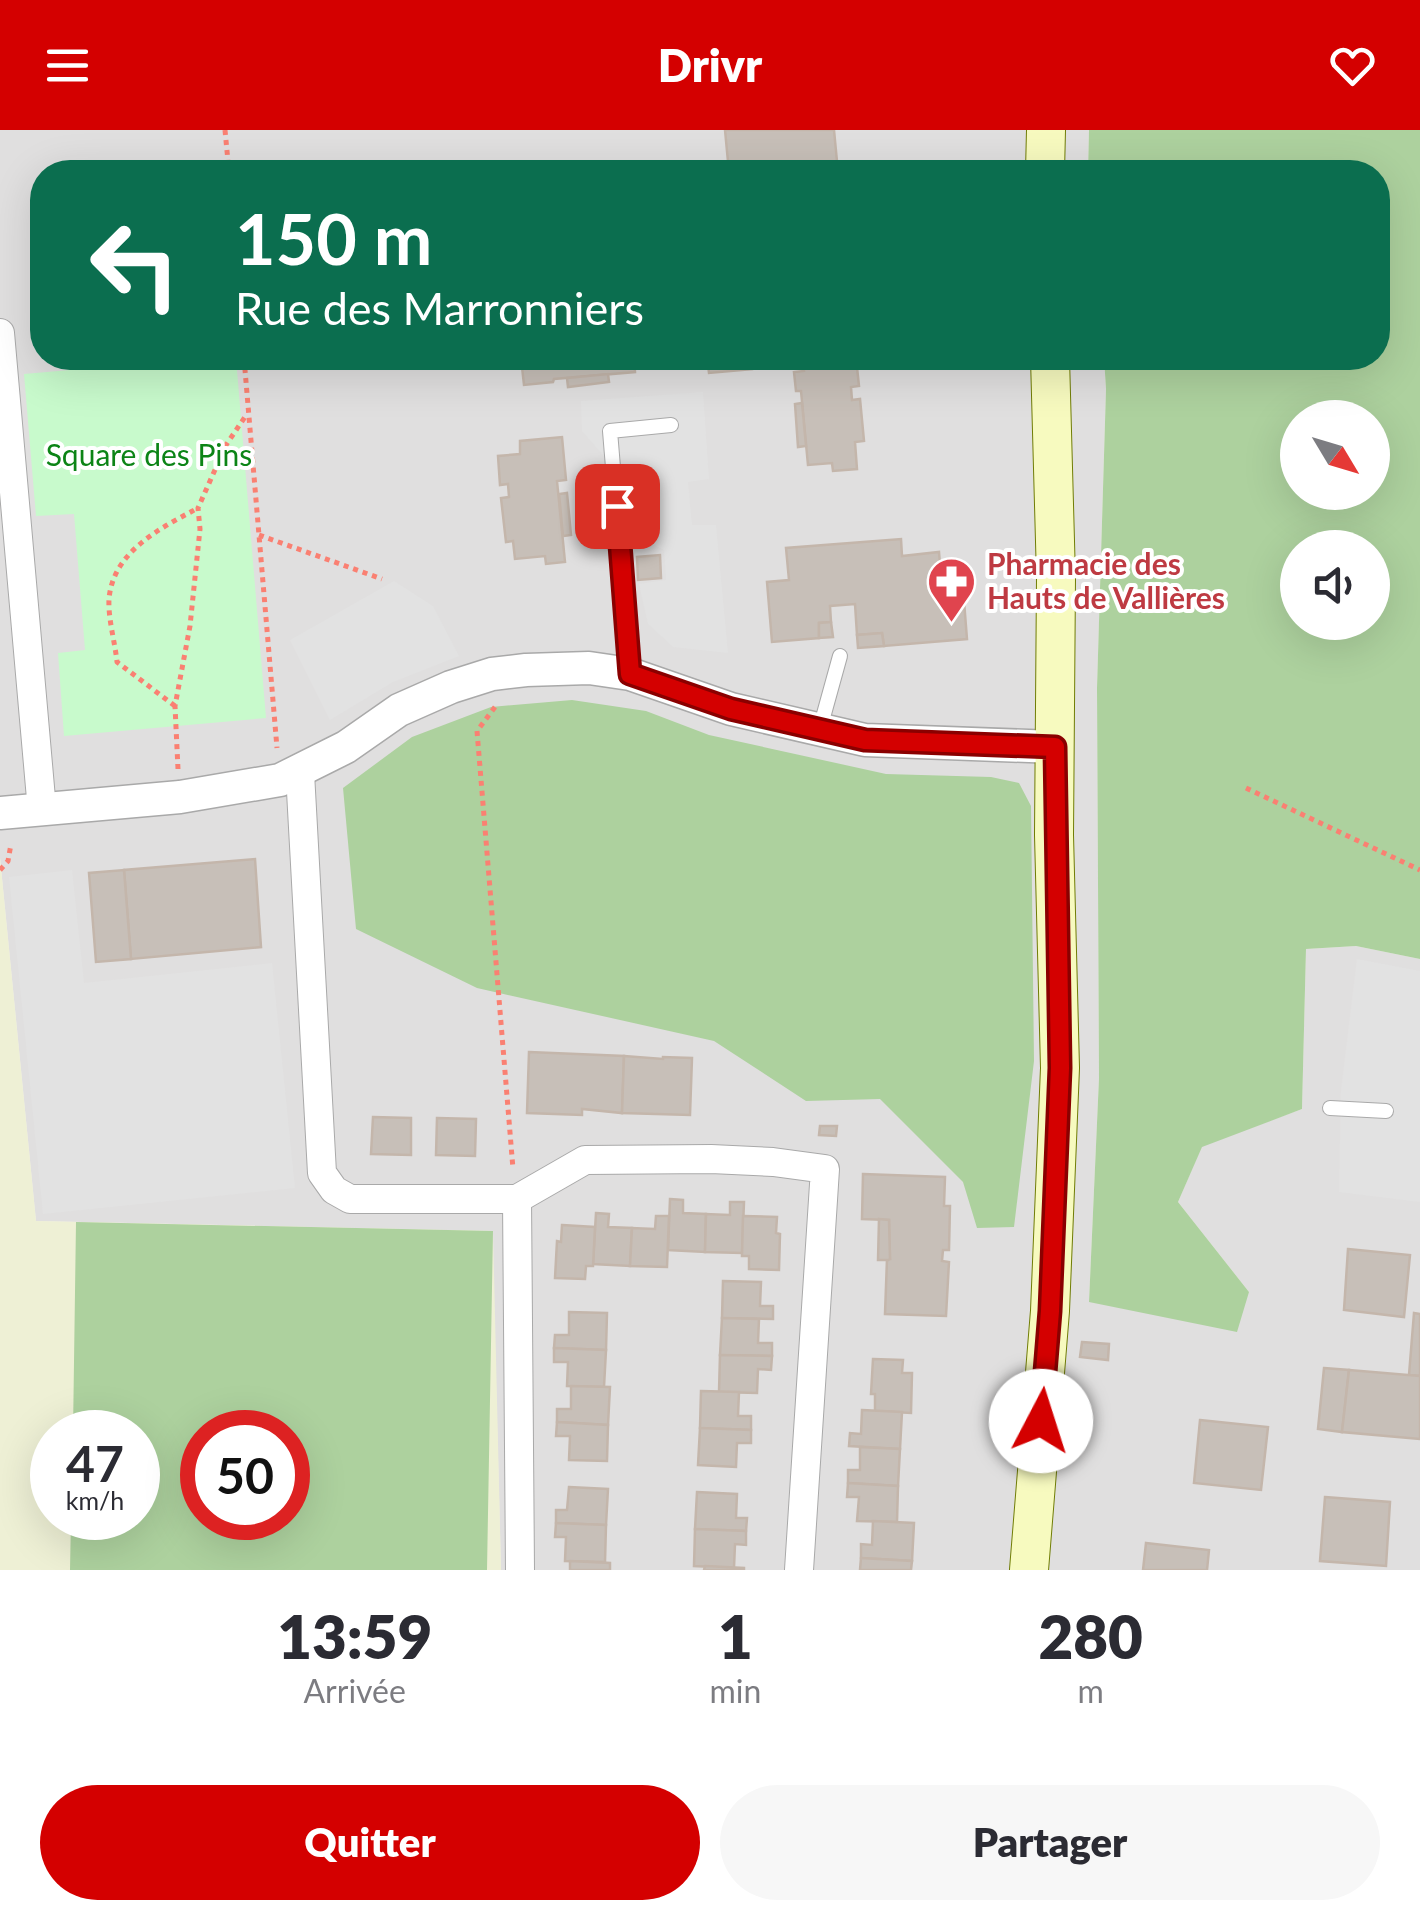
<!DOCTYPE html>
<html lang="fr">
<head>
<meta charset="utf-8">
<style>
  body { margin:0; font-family:Lato,sans-serif; background:#f7f7f7; color:#2b2b33; height:100vh; display:flex; flex-direction:column; font-size:38px; white-space:nowrap }
  * { box-sizing:border-box; margin:0 }
  p { font-size:32px; color:#7c7c81 }
  .icon { flex:none; width:55px; height:55px; fill:none; stroke:currentColor; stroke-width:2; stroke-linecap:round; stroke-linejoin:round }
  .map { position:relative; height:1440px; overflow:hidden }
  .side { display:flex; flex-direction:column; background:#fff; flex:1 }
  .side>* { flex:none }
  .banner { position:absolute; left:30px; top:30px; width:1360px; height:210px; border-radius:40px; box-shadow:0 10px 40px #0002; background:#0b6e4f; color:#fff; overflow:hidden }
  .needle { width:65px; rotate:128deg }
  .tools { position:absolute; left:1280px; top:270px; display:grid; gap:20px }
  .tools a { display:grid; place-items:center; width:110px; height:110px; border-radius:50%; background:#fff; box-shadow:0 10px 40px #0002; font-size:50px }
  .speed { position:absolute; left:30px; top:1280px; display:flex; gap:20px; font-size:50px; font-weight:700; text-align:center }
  .speed>* { display:grid; place-content:center; width:130px; height:130px; border-radius:50%; background:#fff; box-shadow:0 10px 40px #0002; line-height:1 }
  .speed small { font-size:25px; font-weight:400 }
  .speed .limit { border:15px solid #d22; background:#fff; color:#111 }
  .pin { position:absolute; display:grid; place-items:center; width:85px; height:85px; color:#fff; margin:-42px; border-radius:20px; box-shadow:0 5px 15px #0006 }
  .me { position:absolute; width:110px; margin:-55px; rotate:5deg; stroke-linejoin:round; filter:drop-shadow(0 0 8px #0008) }
  .turn { display:flex; align-items:center; gap:35px; height:210px; padding:0 40px; font-size:45px }
  .turn .icon { width:130px; height:130px; stroke-width:2.5 }
  .turn b { display:block; font-size:70px; line-height:85px }
  .eta { display:flex; justify-content:space-evenly; align-items:center; height:170px; text-align:center }
  .eta b { font-size:60px; font-weight:800; line-height:70px }
  .action { display:flex; gap:20px; margin-top:auto; padding:20px 40px }
  .action a { flex:1; height:115px; border-radius:60px; background:#d40000; color:#fff; font-size:40px; font-weight:800; line-height:115px; text-align:center }
  .action a+a { background:#f7f7f7; color:#2b2b33 }
  header { display:flex; justify-content:space-between; align-items:center; height:130px; padding:0 40px; background:#d40000; color:#fff; font-size:45px; font-weight:800 }
  .map>svg:first-child { display:block }
  .residential { fill:#e0dfdf }
  .farmland { fill:#eef0d5; fill-rule:evenodd }
  .forest { fill:#add19e; fill-rule:evenodd }
  .park { fill:#c8facc }
  .parking { fill:#e2e2e2 }
  .building { fill:#c7bfb8; stroke:#c4b6ab; stroke-width:2.5 }
  .lines { fill:none; stroke-linecap:round; stroke-linejoin:round }
  .service-casing { stroke:#a9a9a9; stroke-width:16 }
  .minor-casing { stroke:#a9a9a9; stroke-width:30 }
  .tertiary-casing { stroke:#a9a9a9; stroke-width:35 }
  .secondary-casing { stroke:#707d05; stroke-width:40 }
  .path { stroke:#fa8072; stroke-width:5; stroke-dasharray:5 5; stroke-linecap:butt }
  .service { stroke:#fff; stroke-width:14 }
  .minor { stroke:#fff; stroke-width:28 }
  .tertiary { stroke:#fff; stroke-width:32 }
  .secondary { stroke:#f7fabf; stroke-width:38 }
  .route-casing { stroke:#8a0000; stroke-width:25 }
  .route { stroke:#d40000; stroke-width:18 }
  .labels { text-anchor:middle; stroke-width:8; stroke-linejoin:round; paint-order:stroke }
  .park-label { font-size:30px; fill:#0c8416; stroke:#fff }
  .health-label { font-size:30px; font-weight:bold; fill:#be3a42; stroke:#fff; text-anchor:start }
</style>
</head>
<body>
<header><svg class="icon" aria-label="menu" viewBox="0 0 24 24"><path d="M4 6h16M4 12h16M4 18h16"/></svg>Drivr<svg class="icon" aria-label="heart" viewBox="0 0 24 24"><path d="M12 20l-8-8c-3-5 5-10 8-4 3-6 11-1 8 4z"/></svg></header>
<div class="map">
<svg width="1420" height="1440" viewBox="0 0 1420 1440">
  <rect width="100%" height="100%" fill="#f2efe9"/>
  <path class="residential" d="M0 0H1089L1088 42H42V228H1104L1106 259 1097 558 1099 948 1089 1172 1249 1162 1178 1072 1202 1016 1302 979 1306 819 1356 816 1420 829V1440H501L492 1101 36 1091 0 728Z"/>
  <path class="farmland" d="M0 728 36 1091 493 1101 501 1440H0ZM52 1302H138V1388H52ZM202 1302H288V1388H202Z"/>
  <g class="forest">
    <path d="M1089 0H1420V829L1356 816 1306 819 1302 979 1202 1017 1178 1072 1249 1162 1237 1202 1089 1172 1099 948 1097 558 1106 259 1104 228H1378V42H1088ZM1298 288H1372V362H1298ZM1298 418H1372V492H1298Z"/>
    <path d="M572 570 646 581 709 605 886 644 991 647 1019 653 1031 676 1034 931 1014 1097 977 1098 963 1052 880 969 806 971 714 911 477 858 356 799 343 658 412 607 491 577Z"/>
    <path d="M76 1092 493 1101 487 1440H70L71 1388H138V1302H73ZM202 1302H288V1388H202Z"/>
  </g>
  <path class="park" d="M207 228H236L266 588 64 606 58 523 85 520 74 384 36 386 24 244Z"/>
  <g class="parking">
    <path d="M703 262 709 349 688 352 692 395H716L728 523 673 517 648 494 639 454 666 450 664 420 630 403 628 354 582 301 581 271Z"/>
    <path d="M394 451 433 476 459 526 393 552 330 590 290 510Z"/>
    <path d="M72 740 84 853 272 833 295 1058 43 1084 9 747Z"/>
    <path d="M1357 829 1420 841V1072L1339 1062 1341 961Z"/>
  </g>
  <g class="building">
    <path d="M725 0H834L838 42H729Z"/>
    <path d="M521 228H634L635 242 554 249 553 252 524 255Z"/>
    <path d="M682 228H794V230L682 237Z"/>
    <path d="M856 228 859 256 851 257 852 270 860 269 864 311 855 312 857 339 833 341 832 333 808 335 801 261H796L794 242 804 241 803 231Z"/>
    <path d="M751 231 752 239 709 243 708 235Z"/>
    <path d="M608 244 609 252 568 257 567 248Z"/>
    <path d="M802 273 806 316 798 317 795 274Z"/>
    <path d="M562 307 566 350 557 351 565 432 546 434 545 426 515 429 513 411 506 412 501 368 509 367 508 354 500 355 498 326 520 324V311Z"/>
    <path d="M567 363 571 405 563 406 559 364Z"/>
    <path d="M901 409 902 426 939 422 942 460 963 458 967 509 884 516 882 503 857 505 855 474 830 476 831 492 819 493V508L772 512 767 452 789 450 786 418Z"/>
    <path d="M660 425 661 448 638 450 637 427Z"/>
    <path d="M831 492 833 507 819 508V493Z"/>
    <path d="M882 503 884 516 858 518 857 505Z"/>
    <path d="M255 729 261 817 131 829 124 740Z"/>
    <path d="M124 740 131 829 96 832 89 743Z"/>
    <path d="M529 922 624 926 622 983 582 979V985L527 983Z"/>
    <path d="M624 926 663 929V927L692 928 690 985 622 983Z"/>
    <path d="M373 987 411 988V1025L371 1024Z"/>
    <path d="M437 988 476 989 475 1026 436 1025Z"/>
    <path d="M820 996H837L836 1006 819 1005Z"/>
    <path d="M863 1044 945 1047 944 1076H950L949 1120H943L942 1131 949 1132 946 1186 885 1184 887 1129H890L889 1090 862 1089Z"/>
    <path d="M670 1069 683 1070V1083L706 1084 705 1122 668 1120Z"/>
    <path d="M730 1072H744L742 1123 705 1122 706 1084 730 1085Z"/>
    <path d="M596 1083 609 1084 608 1097 632 1098 630 1136 593 1134Z"/>
    <path d="M656 1086H669L667 1137 630 1136 632 1098 655 1099Z"/>
    <path d="M743 1086 777 1087 776 1103 780 1104 779 1140 749 1139V1126H742Z"/>
    <path d="M879 1089 889 1090 890 1129 888 1130H878Z"/>
    <path d="M562 1095 595 1097 593 1136H586L585 1149 555 1148 557 1111 561 1112Z"/>
    <path d="M1348 1119 1410 1125 1404 1187 1344 1180Z"/>
    <path d="M723 1151 761 1152 760 1176H773V1189L722 1188Z"/>
    <path d="M569 1182 607 1183 606 1220 554 1218 555 1205H569Z"/>
    <path d="M1414 1183 1420 1184V1246L1409 1245Z"/>
    <path d="M722 1188 759 1189 758 1213H772V1226L720 1225Z"/>
    <path d="M1082 1212 1109 1214 1108 1230 1080 1227Z"/>
    <path d="M554 1218 606 1220 604 1257 567 1256 568 1232H554Z"/>
    <path d="M720 1225 772 1226 771 1240 758 1239 757 1263 719 1262Z"/>
    <path d="M873 1229 903 1230 902 1243H912L911 1283 875 1281V1264H871Z"/>
    <path d="M1324 1238 1349 1240 1342 1302 1318 1299Z"/>
    <path d="M1349 1240 1420 1246V1309L1342 1302Z"/>
    <path d="M571 1256 610 1257 608 1295 557 1292V1279H571Z"/>
    <path d="M701 1261 739 1262 738 1286H751V1300L700 1298Z"/>
    <path d="M862 1280 902 1282 900 1319 849 1316 850 1303 861 1304Z"/>
    <path d="M1200 1290 1268 1297 1261 1360 1194 1353Z"/>
    <path d="M557 1292 608 1295 607 1331 569 1330 570 1306H556Z"/>
    <path d="M700 1298 751 1300V1313H737L736 1337 698 1335Z"/>
    <path d="M860 1317 900 1319 898 1356 848 1353V1340H860Z"/>
    <path d="M848 1353 898 1356 897 1392 857 1391 859 1367H847Z"/>
    <path d="M569 1357 608 1359 606 1395 556 1393V1380H567Z"/>
    <path d="M697 1362 737 1364 736 1388H747L746 1401 695 1399Z"/>
    <path d="M1325 1367 1390 1372 1386 1436 1320 1431Z"/>
    <path d="M873 1391 914 1393 912 1431 861 1428V1414L872 1415Z"/>
    <path d="M556 1393 606 1395 605 1432 565 1431 566 1407H555Z"/>
    <path d="M695 1399 746 1401V1415L735 1414 734 1438 694 1436Z"/>
    <path d="M1146 1413 1209 1420 1207 1440H1143Z"/>
    <path d="M861 1428 912 1431 911 1440H860Z"/>
    <path d="M570 1431 610 1433V1440H570Z"/>
    <path d="M705 1436 744 1438V1440H704Z"/>
  </g>
  <g class="lines">
    <defs>
      <g id="service">
        <path d="M630 543 610 301 671 295"/>
        <path d="M819 602 840 526"/>
        <path d="M1330 978 1386 981"/>
      </g>
      <g id="minor">
        <path d="M0 203 42 680"/>
        <path d="M300 643 322 1043 334 1060 350 1069H517L520 1440"/>
        <path d="M517 1069 585 1030 711 1029 773 1032 825 1039 799 1440"/>
      </g>
      <path id="tertiary" d="M0 683 180 667 280 650 346 617 399 580 451 557 492 544 526 540 589 538 630 544 731 579 865 610 1055 617"/>
      <g id="secondary">
        <path d="M1045 42 1046 0"/>
        <path d="M1029 1440 1050 1181 1060 938 1054 705 1056 448 1050 228"/>
      </g>
    </defs>
    <use href="#service" class="service-casing"/>
    <use href="#minor" class="minor-casing"/>
    <use href="#tertiary" class="tertiary-casing"/>
    <use href="#secondary" class="secondary-casing"/>
    <g class="path">
      <path d="M225 0 229 42"/>
      <path d="M244 228 277 618"/>
      <path d="M259 405 382 449"/>
      <path d="M175 576 117 532C115 512 108 489 109 469 113 421 161 398 198 378"/>
      <path d="M495 577 477 601 513 1039"/>
      <path d="M178 639 175 576 190 496 200 399 198 378 226 315 247 284"/>
      <path d="M1246 658 1420 740"/>
      <path d="M0 740 8 731 11 714"/>
    </g>
    <use href="#service" class="service"/>
    <use href="#minor" class="minor"/>
    <use href="#tertiary" class="tertiary"/>
    <use href="#secondary" class="secondary"/>
  </g>
  <g class="lines">
    <defs>
      <path id="route" d="M617 376 630 544 731 579 865 610 1055 617 1060 938 1050 1181 1041 1291"/>
    </defs>
    <use href="#route" class="route-casing"/>
    <use href="#route" class="route"/>
  </g>
  <defs>
    <symbol id="pharmacy-pin" viewBox="-11 -11 22 30"><path d="M0 17L-7.5 6A9.5 9.5 0 1 1 7.5 6Z" fill="#e0444e" stroke="#fff"/><path d="M-2-6h4v4h4v4h-4v4h-4v-4h-4v-4h4Z" fill="#fff"/></symbol>
  </defs>
  <g fill-rule="evenodd">
    <use href="#pharmacy-pin" x="924" y="424" width="55" height="75"/>
  </g>
  <g class="labels">
    <g class="park-label">
      <text x="149" y="336">Square des Pins</text>
    </g>
    <g class="health-label">
      <text x="987" y="445">Pharmacie des<tspan x="987" dy="34">Hauts de Vallières</tspan></text>
    </g>
  </g>
</svg>
<div class="tools">
<a><svg class="needle" viewBox="-14 -14 28 28"><path d="M0-13l5 13h-10z" fill="#e53935"/><path d="M0 13l5-13h-10z" fill="#7c7c81"/></svg></a>
<a><svg class="icon" aria-label="sound" viewBox="0 0 24 24"><path d="M4 9h4l5-4v14l-5-4H4zM17 9q2 3 0 6"/></svg></a>
</div>
<div class="speed"><div>47<small>km/h</small></div><div class="limit">50</div></div>
<div class="pin" style="left:617px;top:376px;background:#d93025"><svg class="icon" aria-label="arrive" viewBox="0 0 24 24"><path d="M6 21V4h12l-3 4 3 4H6"/></svg></div>
<svg class="me" style="left:1041px;top:1291px" viewBox="-20 -20 40 40"><circle r="19" fill="#fff"/><path d="M0-13L10 11 0 6-10 11z" fill="#d40000"/></svg>
<div class="banner">
<div class="turn"><svg class="icon" aria-label="left" viewBox="0 0 24 24"><path d="M17 20v-9H6M10 6l-5 5 5 5"/></svg><div><b>150 m</b>Rue des Marronniers</div></div>
</div>
</div>
<section class="side">
<div class="eta">
<div><b>13:59</b><p>Arrivée</p></div>
<div><b>1</b><p>min</p></div>
<div><b>280</b><p>m</p></div>
</div>
<div class="action"><a>Quitter</a><a>Partager</a></div>
</section>
</body>
</html>
